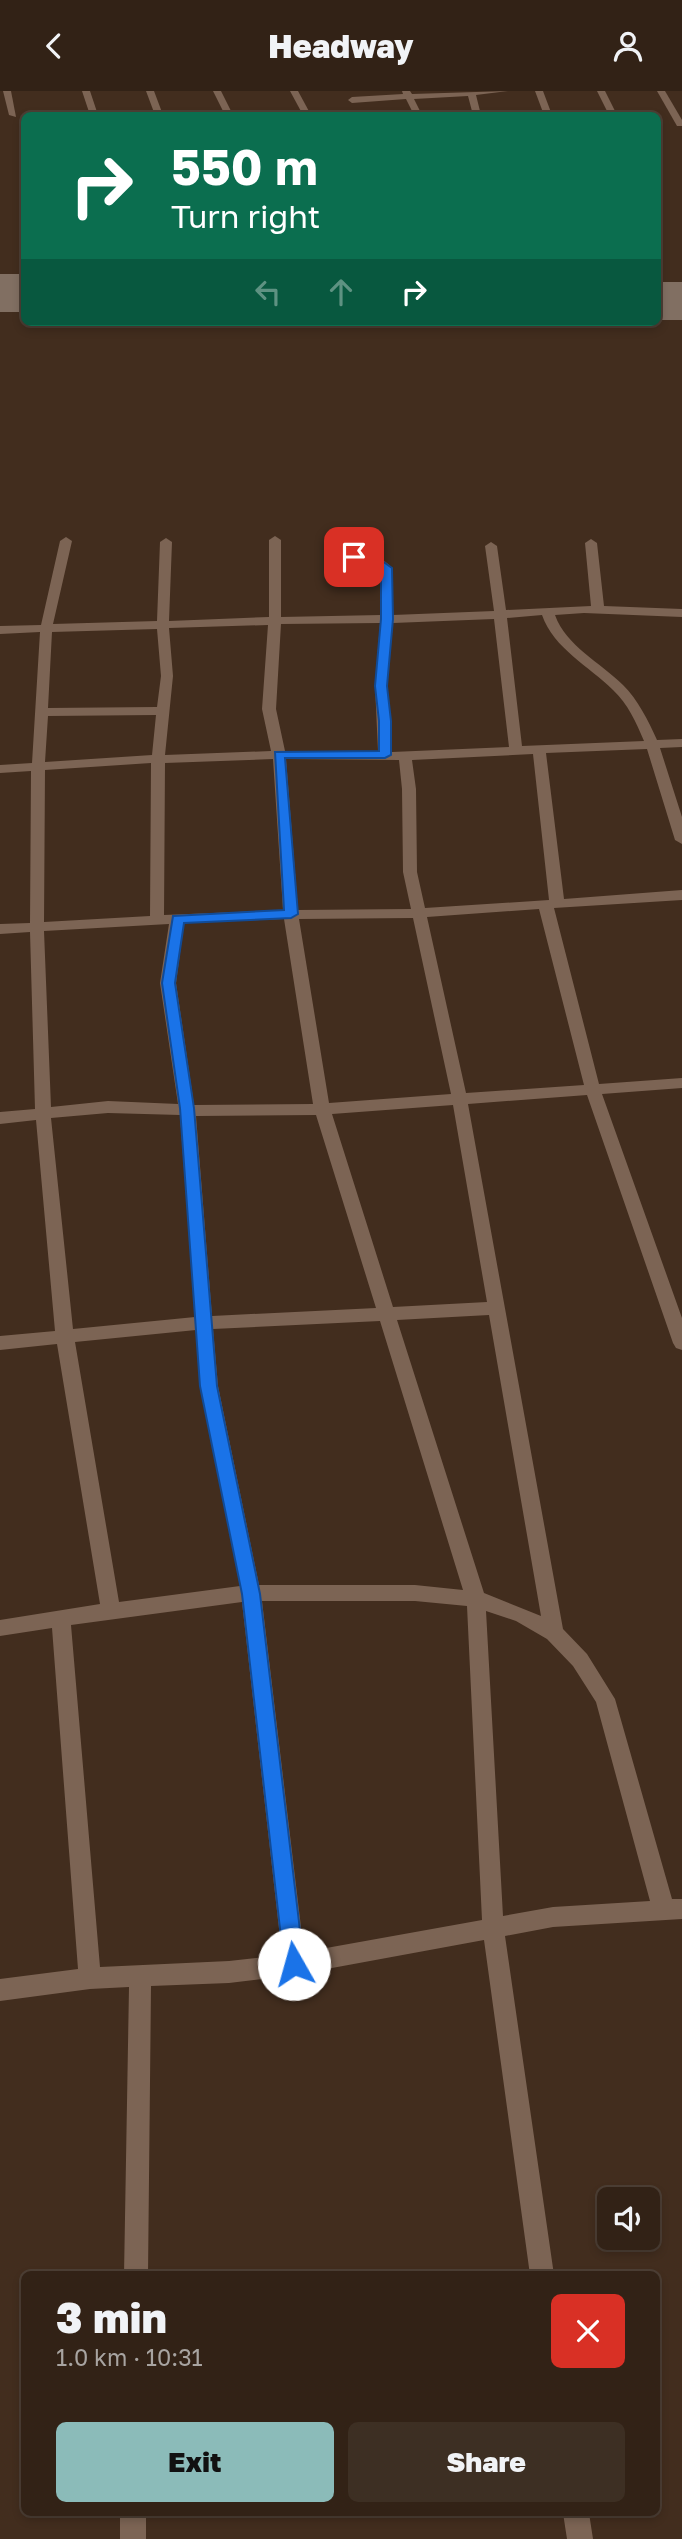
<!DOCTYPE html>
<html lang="en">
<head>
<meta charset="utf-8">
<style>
  body { margin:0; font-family:"Golos Text",sans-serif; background:#3d2f23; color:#f1f3f6; height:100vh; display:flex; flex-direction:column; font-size:26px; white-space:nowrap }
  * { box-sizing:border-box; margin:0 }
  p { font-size:23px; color:#a8a4a1 }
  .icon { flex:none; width:38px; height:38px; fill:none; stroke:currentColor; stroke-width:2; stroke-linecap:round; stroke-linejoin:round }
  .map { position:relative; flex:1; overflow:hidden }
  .side { position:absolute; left:21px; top:2180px; width:639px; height:245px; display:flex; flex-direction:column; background:#322216; border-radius:10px; box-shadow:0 4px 10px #0003,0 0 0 2px #4d3f35 }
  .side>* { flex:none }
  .top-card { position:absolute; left:21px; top:21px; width:640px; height:214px; border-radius:10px; box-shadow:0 4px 10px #0003,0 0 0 2px #4d3f35; background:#0b6e4f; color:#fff; overflow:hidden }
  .controls { position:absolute; left:597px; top:2096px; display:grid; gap:14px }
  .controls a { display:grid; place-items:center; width:63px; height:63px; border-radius:10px; background:#322216; box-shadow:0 4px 10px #0003,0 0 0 2px #4d3f35; font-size:35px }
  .pin { position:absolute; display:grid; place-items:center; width:60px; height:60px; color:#fff; margin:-30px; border-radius:14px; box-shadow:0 4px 10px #0006 }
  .me { position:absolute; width:77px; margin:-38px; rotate:353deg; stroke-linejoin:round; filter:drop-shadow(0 0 5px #0008) }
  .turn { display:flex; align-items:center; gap:24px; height:147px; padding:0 35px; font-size:32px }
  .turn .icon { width:91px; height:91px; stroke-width:2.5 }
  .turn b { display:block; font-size:49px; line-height:60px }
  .lanes { display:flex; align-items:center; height:66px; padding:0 35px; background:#0003; justify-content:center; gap:35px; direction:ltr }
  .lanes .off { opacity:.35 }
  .round { display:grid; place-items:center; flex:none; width:74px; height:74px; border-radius:10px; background:#3d2f23 }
  .headline { display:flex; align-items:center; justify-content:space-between; height:119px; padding:0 35px }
  h1 { font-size:42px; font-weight:800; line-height:52px }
  .button { display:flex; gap:14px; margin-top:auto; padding:14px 35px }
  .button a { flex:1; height:80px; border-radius:10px; background:#8bbbb9; color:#111; font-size:28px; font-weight:800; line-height:80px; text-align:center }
  .button a+a { background:#3d2f23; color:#f1f3f6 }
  header { display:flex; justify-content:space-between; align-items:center; height:91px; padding:0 35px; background:#322216; font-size:32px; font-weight:800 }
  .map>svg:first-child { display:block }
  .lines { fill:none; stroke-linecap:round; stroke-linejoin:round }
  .runway { fill:#816f62; fill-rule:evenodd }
  .minor { fill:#7c6454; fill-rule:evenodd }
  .route { fill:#1a73e8; stroke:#114b97; stroke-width:2 }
</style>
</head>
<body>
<header><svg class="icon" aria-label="back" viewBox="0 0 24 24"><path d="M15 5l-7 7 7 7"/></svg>Headway<svg class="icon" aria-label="person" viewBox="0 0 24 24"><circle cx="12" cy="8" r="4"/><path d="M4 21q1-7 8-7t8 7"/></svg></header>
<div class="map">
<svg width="682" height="2448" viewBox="0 0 682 2448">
  <rect width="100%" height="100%" fill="#422d1e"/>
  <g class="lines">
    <g class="runway">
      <rect x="0" y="183" width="24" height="38"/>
      <rect x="658" y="191" width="24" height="38"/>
    </g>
    <g class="minor">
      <path d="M3 0H11L16 26 9 24Z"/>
      <path d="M82 0H90L98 24H90Z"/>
      <path d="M146 0H154L163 24H155Z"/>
      <path d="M213 0H221L233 24H225Z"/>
      <path d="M290 0H298L311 24H303Z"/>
      <path d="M402 0H410L412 3 508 0 476 4 481 24H473L468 5 414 8 422 24H414L406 8 352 12 348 9 352 6 403 3Z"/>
      <path d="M535 0H543L552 24H544Z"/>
      <path d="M597 0H605L617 24H609Z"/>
      <path d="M657 0H665L682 29V35H677Z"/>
      <path d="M275 445 281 449V526L381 524 380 478 367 470 350 469V463C367 460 380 464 392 477L393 524 494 520 485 455 491 451 497 455 506 519 591 515 585 452 591 448 597 452 604 515 682 518V526L584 522 555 524C566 555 600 571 623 594 638 609 648 629 657 649L682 648V656L660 657 682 726V753L675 749 647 658 546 662 564 808 682 799V809L554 817 599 993 682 987V997L602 1003 682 1227V1259L676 1257 673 1252 587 1004 468 1013 563 1538 587 1563 615 1608 672 1808H682V1828L553 1836 505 1845 554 2184H530L484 1849 294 1884 229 1892 151 1895 148 2184H124L129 1896 90 1898 0 1910V1888L78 1878 52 1537 0 1545V1529L100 1513 57 1253 0 1259V1245L55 1240 36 1029 0 1033V1021L35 1018 30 841 0 843V833L30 832 31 680 0 682V674L32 672 40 541 0 543V535L41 534 60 450 66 446 72 450 53 533 157 530 160 451 166 447 172 451 169 530 269 526V449ZM542 524C554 558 589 575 613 599 628 613 636 631 644 650L522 655 507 527ZM494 528 509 656 392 661 387 595 393 532ZM380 532 375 595 378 660H285L276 618 281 533ZM268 534 262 618 271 660 165 664 173 585 169 537ZM157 538 161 585 157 616 48 617 52 541ZM156 624 152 664 45 671 48 625ZM533 663 549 809 425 817 417 781 416 698 412 669ZM273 668 283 819 164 824 165 672ZM286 668 399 669 402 698 403 781 411 818 298 819ZM151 672 150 825 44 831 45 679ZM539 818 584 994 466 1002 427 826ZM413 827 451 1003 329 1012 299 828ZM284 828 313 1013 194 1014 176 892 184 832ZM169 833 160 892 178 1013 108 1010 51 1016 44 840ZM453 1014 487 1211 393 1216 332 1023ZM108 1022 180 1024 195 1226 73 1238 51 1027ZM316 1024 376 1217 212 1225 196 1025ZM489 1224 541 1525 484 1502 397 1229ZM380 1230 463 1499 415 1494H259L218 1295 213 1238ZM196 1239 200 1295 240 1495 119 1511 75 1251ZM262 1510H415L467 1515 482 1829 304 1861ZM242 1511 282 1864 229 1870 100 1876 71 1534ZM486 1520 516 1530 547 1548 573 1575 596 1611 650 1810 553 1816 503 1825Z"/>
      <rect x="120" y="2422" width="26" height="26"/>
      <path d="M563 2422H589L593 2448H567Z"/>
    </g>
  </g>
  <path class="route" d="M354 462 374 464 392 477 393 528 387 595 391 630V664L385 667H285L298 823 291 827 184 832 175 892 194 1017 217 1295 260 1503 304 1873 301 1880 294 1883 287 1880 284 1873 242 1503 200 1295 180 1017 162 892 173 825 284 819 275 661 379 660V630L375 595 381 528V478L368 470 350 468 349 466Z"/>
</svg>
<div class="controls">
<a><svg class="icon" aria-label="sound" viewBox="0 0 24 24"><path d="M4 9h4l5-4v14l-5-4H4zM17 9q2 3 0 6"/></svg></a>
</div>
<div class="pin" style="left:354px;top:466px;background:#d93025"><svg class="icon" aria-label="arrive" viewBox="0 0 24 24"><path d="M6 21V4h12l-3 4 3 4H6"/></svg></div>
<svg class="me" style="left:294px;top:1873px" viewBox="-20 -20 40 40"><circle r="19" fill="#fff"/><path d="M0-13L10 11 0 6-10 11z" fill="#1a73e8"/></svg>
<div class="top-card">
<div class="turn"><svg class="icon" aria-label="right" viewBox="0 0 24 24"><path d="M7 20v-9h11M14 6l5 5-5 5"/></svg><div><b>550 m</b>Turn right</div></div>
<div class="lanes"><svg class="icon off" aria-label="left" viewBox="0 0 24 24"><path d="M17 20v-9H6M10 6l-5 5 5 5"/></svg><svg class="icon off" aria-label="ahead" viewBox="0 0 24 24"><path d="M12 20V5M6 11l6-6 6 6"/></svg><svg class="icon" aria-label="right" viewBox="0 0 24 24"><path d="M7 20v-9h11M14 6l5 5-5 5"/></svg></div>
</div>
<section class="side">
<div class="headline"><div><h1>3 min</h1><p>1.0 km · 10:31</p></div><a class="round" style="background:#d93025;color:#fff"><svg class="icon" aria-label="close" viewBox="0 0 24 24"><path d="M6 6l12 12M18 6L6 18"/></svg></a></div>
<div class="button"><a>Exit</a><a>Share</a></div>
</section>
</div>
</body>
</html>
